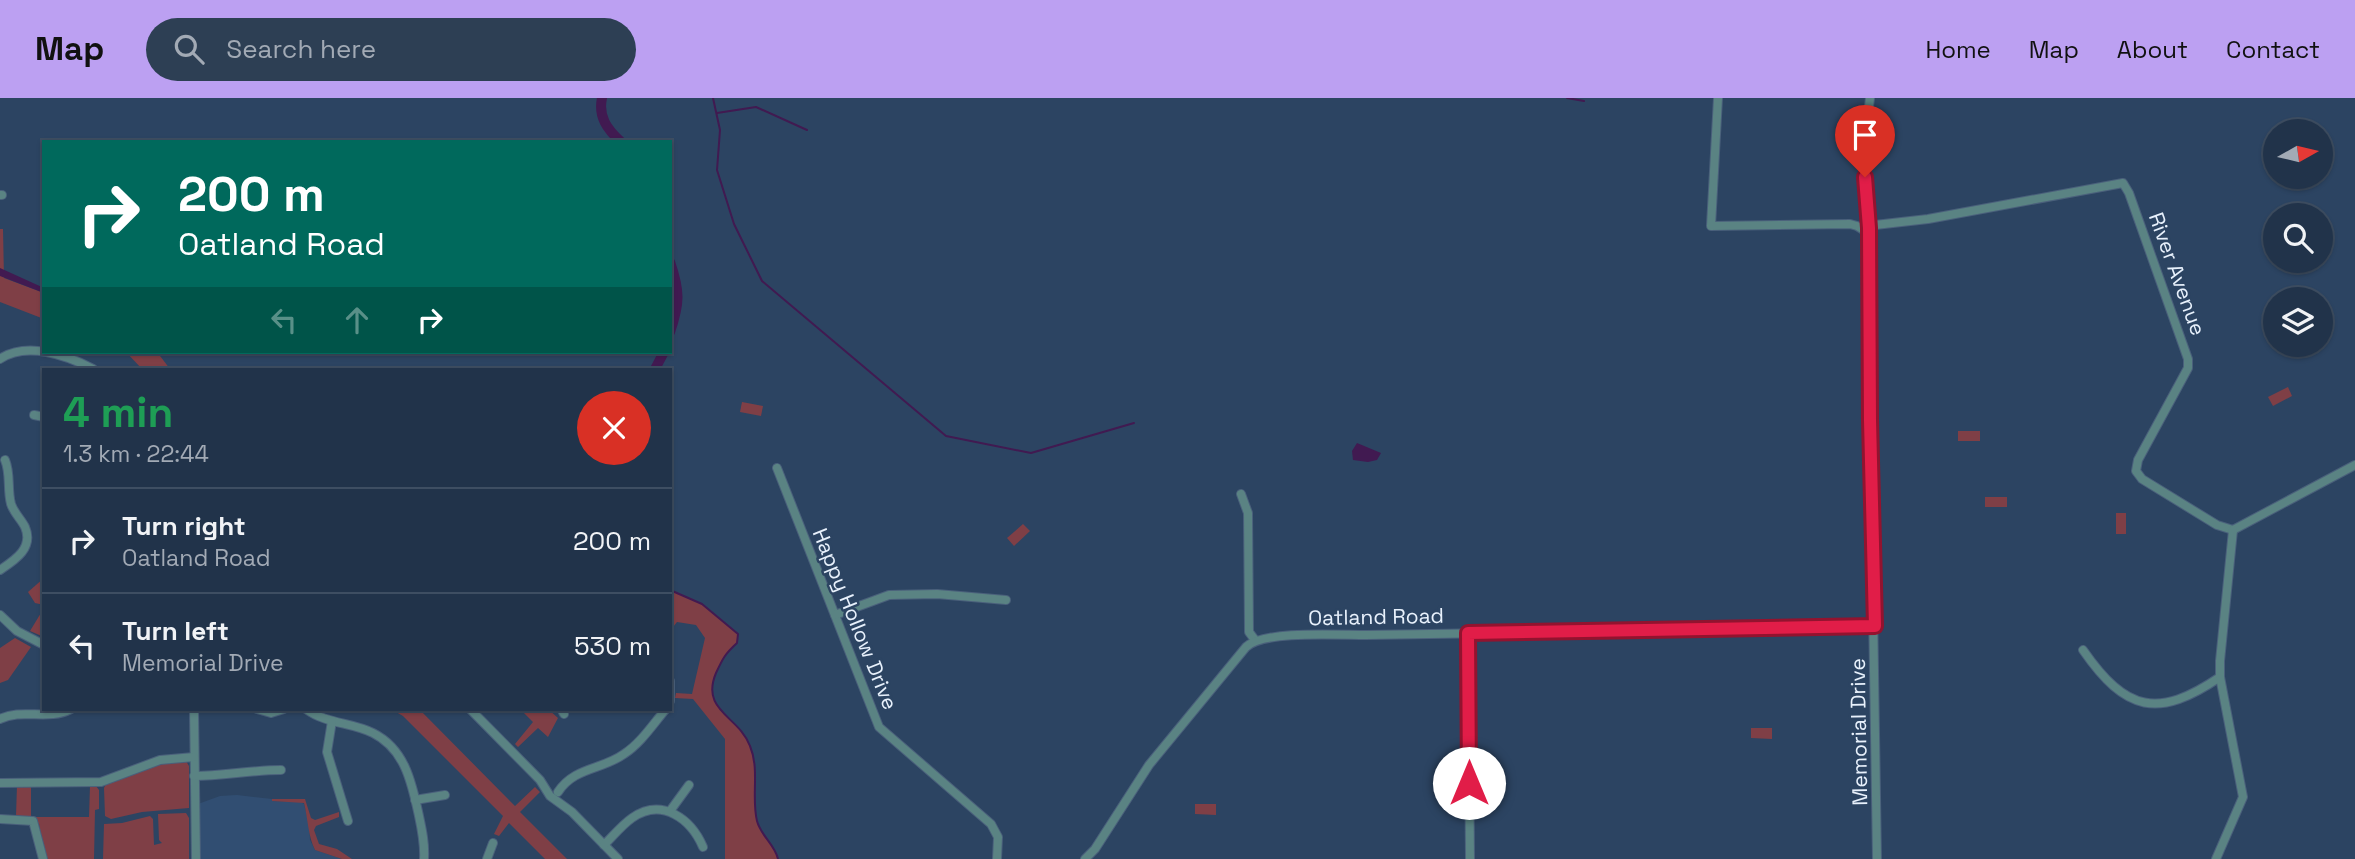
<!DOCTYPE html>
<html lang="en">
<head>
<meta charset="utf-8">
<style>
  body { margin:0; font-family:"Space Grotesk",sans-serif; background:#2d3f54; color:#f1f3f6; height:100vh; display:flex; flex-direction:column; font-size:26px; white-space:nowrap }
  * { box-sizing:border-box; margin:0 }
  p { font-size:23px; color:#a2aab5 }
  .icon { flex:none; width:38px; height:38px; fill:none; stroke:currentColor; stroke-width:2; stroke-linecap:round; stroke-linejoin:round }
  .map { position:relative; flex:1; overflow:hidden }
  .sheet { position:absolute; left:42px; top:270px; width:630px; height:343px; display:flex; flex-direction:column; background:#21334a; border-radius:0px; box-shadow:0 2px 5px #0004,0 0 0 2px #3e4e62 }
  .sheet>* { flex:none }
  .hud { position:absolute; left:42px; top:42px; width:630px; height:214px; border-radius:0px; box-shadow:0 2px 5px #0004,0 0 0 2px #3e4e62; background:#00695c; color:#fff; overflow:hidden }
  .needle { width:46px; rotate:82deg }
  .tools { position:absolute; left:2263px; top:21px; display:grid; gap:14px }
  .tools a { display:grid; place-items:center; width:70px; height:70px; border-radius:50%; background:#21334a; box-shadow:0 2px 5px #0004,0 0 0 2px #3e4e62; font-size:35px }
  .pin { position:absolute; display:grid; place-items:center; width:60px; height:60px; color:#fff; margin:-72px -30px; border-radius:50% 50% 50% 0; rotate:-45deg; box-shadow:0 0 7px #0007 }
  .pin .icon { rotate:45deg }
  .me { position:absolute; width:77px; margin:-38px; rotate:0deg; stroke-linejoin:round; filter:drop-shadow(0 0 5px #0008) }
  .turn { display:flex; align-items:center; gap:24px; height:147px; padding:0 21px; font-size:32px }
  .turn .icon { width:91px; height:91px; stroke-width:2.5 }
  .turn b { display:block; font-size:49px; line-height:60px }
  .lanes { display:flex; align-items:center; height:66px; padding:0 21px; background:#0003; justify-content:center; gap:35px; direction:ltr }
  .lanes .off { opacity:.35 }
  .round { display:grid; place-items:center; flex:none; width:74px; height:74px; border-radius:37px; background:#2d3f54 }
  .head { display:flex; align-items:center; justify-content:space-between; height:119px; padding:0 21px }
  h1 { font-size:42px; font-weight:600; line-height:52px; color:#1e9e55 }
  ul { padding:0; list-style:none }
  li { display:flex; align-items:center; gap:21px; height:105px; padding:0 21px; border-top:2px solid #3e4e62 }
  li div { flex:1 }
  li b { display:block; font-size:26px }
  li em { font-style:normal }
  header { display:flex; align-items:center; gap:42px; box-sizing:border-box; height:98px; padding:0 35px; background:#bca0f2; color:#111 }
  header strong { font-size:33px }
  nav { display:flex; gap:38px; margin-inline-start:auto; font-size:24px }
  .search { width:490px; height:63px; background:#2d3f54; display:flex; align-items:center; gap:18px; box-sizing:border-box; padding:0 24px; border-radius:38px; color:#a2aab5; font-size:26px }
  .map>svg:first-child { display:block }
  .built { fill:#314e72 }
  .green { fill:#7f3f46 }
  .water { fill:#411a51 }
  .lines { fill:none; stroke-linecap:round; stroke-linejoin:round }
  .stream { stroke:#411a51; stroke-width:2 }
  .river { stroke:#411a51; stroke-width:10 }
  .minor-casing { stroke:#4a607b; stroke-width:10 }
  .minor { stroke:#5a8383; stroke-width:8 }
  .route-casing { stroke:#92132f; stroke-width:18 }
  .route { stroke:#e11d48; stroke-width:12 }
  .labels { text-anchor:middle; stroke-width:5; stroke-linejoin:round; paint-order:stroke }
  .street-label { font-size:21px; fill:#e8f1fc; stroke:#2c4462 }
</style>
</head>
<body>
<header>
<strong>Map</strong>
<div class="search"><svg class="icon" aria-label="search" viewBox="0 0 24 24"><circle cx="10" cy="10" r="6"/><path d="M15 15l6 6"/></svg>Search here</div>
<nav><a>Home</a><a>Map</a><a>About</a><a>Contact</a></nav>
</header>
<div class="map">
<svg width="2355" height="761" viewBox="0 0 2355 761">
  <rect width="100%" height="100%" fill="#2c4462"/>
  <path class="built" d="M237 697 272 701 273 703 301 704 304 706 309 725 310 742 315 752 342 761H200V751L197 750 198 706 220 698Z"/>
  <g class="green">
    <path d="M0 131H3L4 180 44 195V221L0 204Z"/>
    <path d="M126 254H157L170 271H142Z"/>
    <path d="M2288 289 2292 298 2273 308 2268 299Z"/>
    <path d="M742 304 763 308 761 318 740 314Z"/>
    <rect x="1958" y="333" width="22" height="10"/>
    <rect x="1985" y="399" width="22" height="10"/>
    <rect x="2116" y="415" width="10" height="21"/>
    <path d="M1023 426 1030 433 1014 448 1007 440Z"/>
    <path d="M44 480V507L35 505 28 494Z"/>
    <path d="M670 492 702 506 738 536 737 545C725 556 723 560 716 575 700 613 739 618 750 648 760 672 751 699 757 723 761 738 775 747 778 761H725V641L693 601 675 600 676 595 692 596 705 540 696 527 677 524 673 529 670 528Z"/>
    <path d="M44 510V539L30 533Z"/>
    <path d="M15 540 31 549 8 582 0 585V550Z"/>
    <path d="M391 611H419L515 708 535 689 540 694 520 714 567 761H545L509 725 499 738 494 736 503 718 403 618Z"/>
    <path d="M520 611H548L558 620 548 639 538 630 518 649 515 646 533 624Z"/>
    <path d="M1751 630H1772V641L1751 640Z"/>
    <path d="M186 663 189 668V710L142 714 111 721 105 718 104 690 106 686 161 665Z"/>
    <path d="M17 687 31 688V719H89L90 688H96L99 692V711L95 712 94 761H45L39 726 0 718H16Z"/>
    <path d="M272 701H305L311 720 315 722 339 714V719L316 728 314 732 319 746 337 751 352 761H342L315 752C308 738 308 721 304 705L272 703Z"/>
    <path d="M1195 706H1216V717L1195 716Z"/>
    <path d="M186 715 189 720V761H103L104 726 122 725 150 718 153 721 154 747 162 745 159 742 158 716Z"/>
  </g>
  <g class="water">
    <path d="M0 170 44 190V195L0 178Z"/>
    <path d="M1357 345 1381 355 1377 362 1368 364 1353 362 1352 353Z"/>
  </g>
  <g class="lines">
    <g class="stream">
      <path d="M713 0 720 32 717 72 734 126 762 183 946 338 1031 355 1134 325"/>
      <path d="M1567 0 1584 3"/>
      <path d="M717 15 756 9 807 32"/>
      <path d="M670 492 702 506 738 536 737 545C725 556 723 560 716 575 700 613 739 618 750 648 760 672 751 699 757 723 761 738 775 747 778 761"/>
    </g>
    <g class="river">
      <path d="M602 0C598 19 607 31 621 44"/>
      <path d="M670 164C680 193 680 205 670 234"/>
      <path d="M655 271 664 254"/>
    </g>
    <defs>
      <g id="minor">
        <path d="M1718 0 1711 128 1850 126 1857 128 1868 135"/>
        <path d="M1870 0 1864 49 1869 130V259L1877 761"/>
        <path d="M0 97H2"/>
        <path d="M1869 130 1875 127 1928 121 2123 85 2129 95 2188 261V270L2138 362 2136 373 2142 381 2217 427 2233 432"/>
        <path d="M0 261C26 243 67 257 93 271"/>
        <path d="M34 317 44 319"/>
        <path d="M777 370 879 629 991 726 998 739 997 761"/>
        <path d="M1241 396 1248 415 1249 534 1255 542"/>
        <path d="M2233 432 2355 367"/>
        <path d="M0 472C15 462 34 450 25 429 21 421 14 415 11 406 7 391 11 376 5 362"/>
        <path d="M0 517 17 533 44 547"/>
        <path d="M835 517 889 497 937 496 1006 502"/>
        <path d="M1468 535 1470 761"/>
        <path d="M2083 552C2126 614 2158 621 2220 579"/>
        <path d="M670 583V603"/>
        <path d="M194 611 196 761"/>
        <path d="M257 611 271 615 284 611"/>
        <path d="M306 611C326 626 351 624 373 635 405 651 412 685 419 718 422 732 425 746 424 761"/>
        <path d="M470 611 540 682 550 698 572 714 618 761"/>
        <path d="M561 611 564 616"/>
        <path d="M0 621C22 610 48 623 71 611"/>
        <path d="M332 623 327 654 348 723"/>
        <path d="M194 678C223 678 251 672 281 672"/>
        <path d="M0 685 101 684 160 662 194 659"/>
        <path d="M558 694C574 669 602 672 624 656 641 645 653 626 666 611"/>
        <path d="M415 702 445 697"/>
        <path d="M670 713 689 687"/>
        <path d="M0 721 33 723 43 761"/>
        <path d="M604 747C613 738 622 727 632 720 662 699 691 721 703 749"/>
        <path d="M487 761 493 745"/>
        <path d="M1085 761 1095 751 1149 667 1246 549C1264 532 1339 537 1366 537 1535 533 1705 531 1875 529"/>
        <path d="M2216 761 2243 699 2220 579V563L2233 432"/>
      </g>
    </defs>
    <use href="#minor" class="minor-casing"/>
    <use href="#minor" class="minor"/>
  </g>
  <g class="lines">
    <defs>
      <path id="route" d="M1469 685 1468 535 1875 528 1870 322 1869 130 1865 79"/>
    </defs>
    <use href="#route" class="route-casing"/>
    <use href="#route" class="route"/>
  </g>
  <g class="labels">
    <g class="street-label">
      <text transform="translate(2177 176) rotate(70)" y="7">River Avenue</text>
      <text transform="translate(1376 519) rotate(-1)" y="7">Oatland Road</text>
      <text transform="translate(855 521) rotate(68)" y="7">Happy Hollow Drive</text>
      <text transform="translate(1859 634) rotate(-91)" y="7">Memorial Drive</text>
    </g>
  </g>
</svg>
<div class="tools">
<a><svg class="needle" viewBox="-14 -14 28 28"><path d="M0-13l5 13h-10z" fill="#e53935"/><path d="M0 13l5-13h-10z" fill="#a2aab5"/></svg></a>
<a><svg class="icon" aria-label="search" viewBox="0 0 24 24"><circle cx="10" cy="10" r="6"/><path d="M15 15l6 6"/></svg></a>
<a><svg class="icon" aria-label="layers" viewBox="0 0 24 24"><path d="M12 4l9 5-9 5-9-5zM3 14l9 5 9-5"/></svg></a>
</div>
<div class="pin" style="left:1865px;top:79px;background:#d93025"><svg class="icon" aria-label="arrive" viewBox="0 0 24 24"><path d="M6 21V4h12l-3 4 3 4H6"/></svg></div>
<svg class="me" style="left:1469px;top:685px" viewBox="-20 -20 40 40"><circle r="19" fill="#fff"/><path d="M0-13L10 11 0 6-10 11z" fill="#e11d48"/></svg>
<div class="hud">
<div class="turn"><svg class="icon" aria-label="right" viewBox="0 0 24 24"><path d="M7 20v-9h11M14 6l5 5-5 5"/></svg><div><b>200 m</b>Oatland Road</div></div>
<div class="lanes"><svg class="icon off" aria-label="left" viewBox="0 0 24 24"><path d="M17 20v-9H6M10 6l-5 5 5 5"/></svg><svg class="icon off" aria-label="ahead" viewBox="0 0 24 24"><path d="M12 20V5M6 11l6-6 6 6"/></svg><svg class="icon" aria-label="right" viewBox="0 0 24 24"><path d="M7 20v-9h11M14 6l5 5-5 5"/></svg></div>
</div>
<section class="sheet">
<div class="head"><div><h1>4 min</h1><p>1.3 km · 22:44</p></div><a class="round" style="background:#d93025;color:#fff"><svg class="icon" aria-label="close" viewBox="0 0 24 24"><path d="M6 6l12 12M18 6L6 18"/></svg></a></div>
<ul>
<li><svg class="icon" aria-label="right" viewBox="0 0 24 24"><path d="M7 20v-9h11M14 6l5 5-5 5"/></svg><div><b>Turn right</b><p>Oatland Road</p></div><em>200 m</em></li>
<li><svg class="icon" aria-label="left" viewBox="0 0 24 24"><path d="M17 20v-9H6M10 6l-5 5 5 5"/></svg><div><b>Turn left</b><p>Memorial Drive</p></div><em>530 m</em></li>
</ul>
</section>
</div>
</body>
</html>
